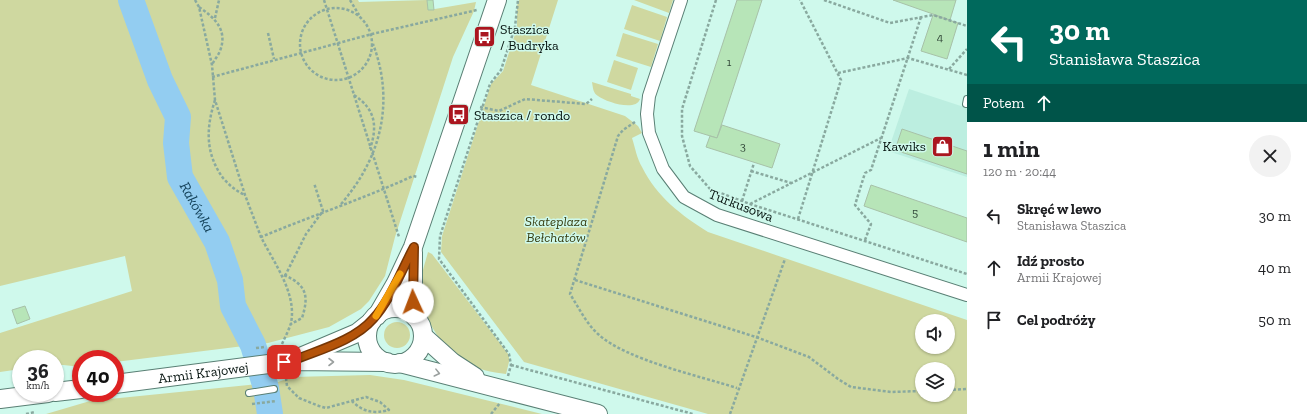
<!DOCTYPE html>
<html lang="pl">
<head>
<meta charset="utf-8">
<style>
  body { margin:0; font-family:"Zilla Slab",serif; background:#f2f2f2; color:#202124; height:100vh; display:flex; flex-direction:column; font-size:15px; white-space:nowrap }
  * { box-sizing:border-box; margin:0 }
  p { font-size:13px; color:#757577 }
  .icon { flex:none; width:22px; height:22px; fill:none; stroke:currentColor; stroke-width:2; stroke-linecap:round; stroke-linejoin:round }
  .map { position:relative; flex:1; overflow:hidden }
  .panel { display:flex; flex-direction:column; background:#fff; width:340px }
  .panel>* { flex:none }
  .banner { background:#00695c; color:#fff; overflow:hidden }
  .fabs { position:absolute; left:915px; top:314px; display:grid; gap:8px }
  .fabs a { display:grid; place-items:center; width:40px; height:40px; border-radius:50%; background:#fff; box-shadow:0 1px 3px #0004; font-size:20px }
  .speed { position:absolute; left:12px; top:350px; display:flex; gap:8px; font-size:20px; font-weight:700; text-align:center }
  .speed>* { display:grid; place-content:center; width:52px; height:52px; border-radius:50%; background:#fff; box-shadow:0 1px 3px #0004; line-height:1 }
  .speed small { font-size:10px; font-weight:400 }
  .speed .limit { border:6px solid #d22; background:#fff; color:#111 }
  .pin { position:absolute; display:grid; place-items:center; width:34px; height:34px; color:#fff; margin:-17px; border-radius:8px; box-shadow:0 2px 6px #0006 }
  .me { position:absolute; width:44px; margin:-22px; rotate:358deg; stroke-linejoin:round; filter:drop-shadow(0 0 3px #0008) }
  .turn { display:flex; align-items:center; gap:14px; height:84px; padding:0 16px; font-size:18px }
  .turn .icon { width:52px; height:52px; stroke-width:2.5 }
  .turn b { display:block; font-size:28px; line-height:34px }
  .then { display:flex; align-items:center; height:38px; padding:0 16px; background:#0003; gap:8px; font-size:15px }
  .round { display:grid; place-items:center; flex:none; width:42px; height:42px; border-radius:21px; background:#f2f2f2 }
  .headline { display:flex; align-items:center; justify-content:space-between; height:68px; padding:0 16px }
  h1 { font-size:24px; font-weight:700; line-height:30px }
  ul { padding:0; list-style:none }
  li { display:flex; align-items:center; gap:12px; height:52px; padding:0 16px }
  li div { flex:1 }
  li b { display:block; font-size:15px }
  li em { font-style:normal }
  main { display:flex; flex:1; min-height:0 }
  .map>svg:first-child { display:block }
  .built { fill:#bceee0 }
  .green { fill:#cfd8a0; fill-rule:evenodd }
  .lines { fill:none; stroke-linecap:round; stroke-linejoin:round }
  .river { stroke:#93cdf1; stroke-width:26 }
  .building { fill:#b7e5b8; stroke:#a7c1a8 }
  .lane-casing { stroke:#597f74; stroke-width:8 }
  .street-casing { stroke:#597f74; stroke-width:14 }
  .secondary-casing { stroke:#597f74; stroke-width:20 }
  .path { stroke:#89a99f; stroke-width:2.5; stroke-dasharray:3 2; stroke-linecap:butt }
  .lane { stroke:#fff; stroke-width:6 }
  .street { stroke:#fff; stroke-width:12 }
  .secondary { stroke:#fff; stroke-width:18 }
  .oneway { stroke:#9ba09f }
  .route-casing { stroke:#753606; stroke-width:10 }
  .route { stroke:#b45309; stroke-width:7 }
  .slow { stroke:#f59e0b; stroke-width:7 }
  .labels { text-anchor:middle; stroke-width:3; stroke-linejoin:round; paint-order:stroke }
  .number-label { font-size:12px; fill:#314738 }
  .poi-label { font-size:14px; fill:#04120e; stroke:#cff9ec; text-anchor:start }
  .street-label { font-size:14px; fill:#04120e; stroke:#cff9ec }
  .park-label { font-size:14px; font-style:italic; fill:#383e11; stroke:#cff9ec }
  .water-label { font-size:15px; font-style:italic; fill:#15435b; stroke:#cff9ec }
</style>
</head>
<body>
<main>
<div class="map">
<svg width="967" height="414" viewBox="0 0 967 414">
  <rect width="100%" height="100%" fill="#cff9ec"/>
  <path class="built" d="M909 89 967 108V177L888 151Z"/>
  <g class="green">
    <path d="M0 0H358L359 2 427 0 429 10 476 2 474 11 453 57 395 237 385 276 369 301 361 309 329 327 268 343 115 362V359H81V366C72 367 64 364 55 365V359H21V369L0 372V333L132 291 125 256 0 286Z"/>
    <path d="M519 0H558L531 85 625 116 638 126 642 133 632 138C635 147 637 159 642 167 657 197 681 215 708 232L967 320V414H708L524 362 441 252 442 236 491 84 503 71 517 28V6ZM922 321H948V347H922ZM922 369H948V395H922Z"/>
    <path d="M634 0H673L669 13Z"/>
    <path d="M632 5 667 17 660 41 624 29Z"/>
    <path d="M623 33 658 44 651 67 616 56Z"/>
    <path d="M614 60 638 68 631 90 607 82Z"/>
    <path d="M592 82 631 94V96L640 99C636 112 606 102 598 96 593 93 593 88 592 82Z"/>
    <path d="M428 252 432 254 509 355V362L506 374C492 372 477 370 465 362 440 346 422 318 421 288 420 276 425 264 428 252Z"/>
    <circle cx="397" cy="335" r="13"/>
    <path d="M370 375 404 380 542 414H46L90 401 278 382 293 377Z"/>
  </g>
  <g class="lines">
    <path class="river" id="s1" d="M131 0 160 80 178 117 176 143 180 177 217 242 230 280 233 306 253 345 266 388 270 414"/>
  </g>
  <g class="building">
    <path d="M427 0H433L434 10H428Z"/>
    <path d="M737 0H762L717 138 694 131Z"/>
    <path d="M893 0H956L950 20Z"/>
    <path d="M933 15 958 23 947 59 921 51Z"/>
    <path d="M722 125 780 144 772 168 706 147 710 136 717 138Z"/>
    <path d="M902 129 967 151V174L895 150Z"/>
    <path d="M871 185 967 218V242L864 206Z"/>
    <path d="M25 306 30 319 17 324 12 310Z"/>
  </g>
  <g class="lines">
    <defs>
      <g id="lane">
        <path d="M966 104 967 99"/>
        <path d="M249 393 274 389"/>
      </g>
      <path id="street" d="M681 0 649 96 647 114 649 133 663 169 684 197 717 215 967 295"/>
      <g id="secondary">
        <path d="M413 252V302L415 317"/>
        <circle cx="395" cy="336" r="28"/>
        <path d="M377 316 396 283 413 247 497 0"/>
        <path d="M423 336 452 362 475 377"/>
        <path d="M298 358 357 333 372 321"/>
        <path d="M400 363 598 414"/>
        <path id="s2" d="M115 384 292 361 387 362"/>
        <path d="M55 392 81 389"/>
        <path d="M0 399 48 393"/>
      </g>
    </defs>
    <use href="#lane" class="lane-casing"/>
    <use href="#street" class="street-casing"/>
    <use href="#secondary" class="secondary-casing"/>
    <g class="path">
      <path d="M195 0 199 7 212 65 215 100 245 195 261 237"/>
      <path d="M324 0 399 237"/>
      <path d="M350 0 359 15"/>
      <path d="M716 0 682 109V136L690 166 710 189 750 204 967 274"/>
      <path d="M824 0 890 23 933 15 967 26"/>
      <path d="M199 7C215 18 228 30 220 51 218 56 214 60 212 65"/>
      <circle cx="336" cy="44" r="36"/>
      <path d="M215 18 219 0"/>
      <path d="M268 33 274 59"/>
      <path d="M949 69 967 49"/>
      <path d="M838 73 908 58 967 75"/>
      <path d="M212 77 372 34 477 10"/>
      <path d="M354 95C375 109 378 125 370 149"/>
      <path d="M215 100C206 128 205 153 223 178 229 185 236 191 245 195"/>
      <path d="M480 107 499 111 525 99 586 104 592 99"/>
      <path d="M635 122 623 130 618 136 570 294C579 308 586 323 598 334 626 360 700 376 737 388"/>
      <path d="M751 171 791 183"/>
      <path d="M742 201 754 163"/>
      <path d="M341 204C381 158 395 102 373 44"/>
      <path d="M750 204 881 138"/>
      <path d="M798 219 841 80 800 0"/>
      <path d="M865 240 871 224 855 205 865 173 871 170 921 17"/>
      <path d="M284 275C307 285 309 296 302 318L291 324"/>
      <path d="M285 276 306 234 323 211 314 183"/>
      <path d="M575 280 756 337 809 357 838 379 851 387 891 392 922 391"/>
      <path d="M282 344C285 337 289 330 291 323 297 293 274 263 261 237 311 216 363 199 413 176L418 177"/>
      <path d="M256 348 265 347"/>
      <path d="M511 365 693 414"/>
      <path d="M508 376 511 365 509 354 439 259 440 236 490 84 501 70 515 27 518 0"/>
      <path d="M286 378 287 386 299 398 319 406 326 408 366 397 380 402 389 410C373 414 363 412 352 401"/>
      <path d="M948 390 967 389"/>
      <path d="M94 396 105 395"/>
      <path d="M252 404 276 401"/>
      <path d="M26 414 35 412"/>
      <path d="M491 414 500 403"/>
      <path d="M730 414 785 259"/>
    </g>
    <use href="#lane" class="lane"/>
    <use href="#street" class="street"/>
    <use href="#secondary" class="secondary"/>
  </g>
  <defs><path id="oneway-chevron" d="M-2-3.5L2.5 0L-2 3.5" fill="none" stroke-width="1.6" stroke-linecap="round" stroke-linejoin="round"/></defs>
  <g class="oneway">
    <use href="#oneway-chevron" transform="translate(331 362)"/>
    <use href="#oneway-chevron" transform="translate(437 373) rotate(14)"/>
  </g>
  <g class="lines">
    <defs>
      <path id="route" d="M284 362 292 361C318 350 354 341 373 319 390 301 402 269 414 247L413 302"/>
    </defs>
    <use href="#route" class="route-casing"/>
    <use href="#route" class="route"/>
    <path class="slow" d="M376 316 400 274"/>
  </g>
  <defs>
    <symbol id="bus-square" viewBox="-11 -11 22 22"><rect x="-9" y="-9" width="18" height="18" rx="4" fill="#aa161f" stroke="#cff9ec"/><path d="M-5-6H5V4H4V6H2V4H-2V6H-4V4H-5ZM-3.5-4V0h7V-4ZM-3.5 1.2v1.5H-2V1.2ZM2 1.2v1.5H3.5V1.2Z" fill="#fff"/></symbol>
    <symbol id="shop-square" viewBox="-11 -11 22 22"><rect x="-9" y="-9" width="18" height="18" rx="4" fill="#aa161f" stroke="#cff9ec"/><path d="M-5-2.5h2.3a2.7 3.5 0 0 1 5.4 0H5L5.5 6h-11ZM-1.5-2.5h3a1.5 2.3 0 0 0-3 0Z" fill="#fff"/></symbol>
  </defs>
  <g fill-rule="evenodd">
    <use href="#bus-square" x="472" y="24" width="25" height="25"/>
    <use href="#bus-square" x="446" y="102" width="25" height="25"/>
    <use href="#shop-square" x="930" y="134" width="25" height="25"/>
  </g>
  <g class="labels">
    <g class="number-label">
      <text x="940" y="41">4</text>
      <text x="729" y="66">1</text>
      <text x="743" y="150">3</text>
      <text x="915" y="216">5</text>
    </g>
    <g class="poi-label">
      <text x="500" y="34">Staszica<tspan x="500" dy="16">/ Budryka</tspan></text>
      <text x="474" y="120">Staszica / rondo</text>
      <text x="926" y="151" text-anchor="end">Kawiks</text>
    </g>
    <g class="street-label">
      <text transform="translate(741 205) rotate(21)" y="5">Turkusowa</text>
      <text dy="5" stroke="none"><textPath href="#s2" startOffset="89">Armii Krajowej</textPath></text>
    </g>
    <g class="park-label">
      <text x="556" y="226">Skateplaza<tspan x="556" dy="16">Bełchatów</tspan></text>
    </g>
    <g class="water-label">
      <text dy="5" stroke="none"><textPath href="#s1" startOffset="221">Rakówka</textPath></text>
    </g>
  </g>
</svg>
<div class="fabs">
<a><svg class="icon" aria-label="sound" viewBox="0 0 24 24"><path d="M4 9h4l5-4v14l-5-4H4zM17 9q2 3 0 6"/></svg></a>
<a><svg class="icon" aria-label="layers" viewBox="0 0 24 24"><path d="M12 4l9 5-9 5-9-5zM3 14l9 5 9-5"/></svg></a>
</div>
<div class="speed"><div>36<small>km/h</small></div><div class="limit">40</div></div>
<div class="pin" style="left:284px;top:362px;background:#d93025"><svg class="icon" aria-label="arrive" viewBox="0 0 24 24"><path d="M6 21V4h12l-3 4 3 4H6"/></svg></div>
<svg class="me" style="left:413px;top:302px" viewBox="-20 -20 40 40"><circle r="19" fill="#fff"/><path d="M0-13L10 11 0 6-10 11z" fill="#b45309"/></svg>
</div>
<section class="panel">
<div class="banner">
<div class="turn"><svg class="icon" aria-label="left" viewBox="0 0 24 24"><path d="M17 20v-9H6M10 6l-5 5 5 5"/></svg><div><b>30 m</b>Stanisława Staszica</div></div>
<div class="then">Potem<svg class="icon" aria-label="ahead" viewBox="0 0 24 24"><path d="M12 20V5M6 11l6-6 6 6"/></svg></div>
</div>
<div class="headline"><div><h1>1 min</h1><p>120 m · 20:44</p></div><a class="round"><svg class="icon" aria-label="close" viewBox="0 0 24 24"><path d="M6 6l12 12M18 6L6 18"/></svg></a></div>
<ul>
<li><svg class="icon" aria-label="left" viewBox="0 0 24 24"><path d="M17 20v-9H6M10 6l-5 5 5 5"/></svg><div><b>Skręć w lewo</b><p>Stanisława Staszica</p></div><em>30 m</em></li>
<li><svg class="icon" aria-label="ahead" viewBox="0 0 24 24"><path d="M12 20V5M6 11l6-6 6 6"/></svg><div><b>Idź prosto</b><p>Armii Krajowej</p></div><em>40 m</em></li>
<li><svg class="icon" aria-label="arrive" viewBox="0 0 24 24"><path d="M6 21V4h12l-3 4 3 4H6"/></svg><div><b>Cel podróży</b></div><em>50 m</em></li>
</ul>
</section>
</main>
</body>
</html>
